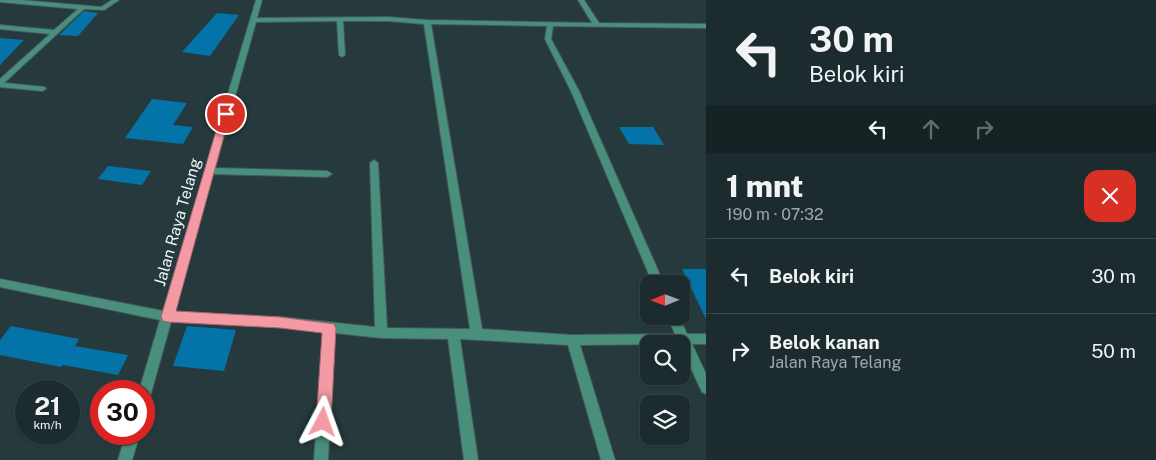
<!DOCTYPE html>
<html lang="id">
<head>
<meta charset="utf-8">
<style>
  body { margin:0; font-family:"Public Sans",sans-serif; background:#253436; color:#f1f3f6; height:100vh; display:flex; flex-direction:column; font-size:19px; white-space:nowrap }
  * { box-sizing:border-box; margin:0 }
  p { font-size:16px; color:#a0a7aa }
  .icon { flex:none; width:28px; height:28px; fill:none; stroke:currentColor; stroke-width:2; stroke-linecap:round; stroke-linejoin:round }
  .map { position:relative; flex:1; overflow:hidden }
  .sheet { display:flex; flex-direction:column; background:#1c2c2e; width:450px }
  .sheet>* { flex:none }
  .guide { background:#1c2c2e; color:#f1f3f6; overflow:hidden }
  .needle { width:32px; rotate:269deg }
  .fabs { position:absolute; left:640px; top:275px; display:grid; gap:10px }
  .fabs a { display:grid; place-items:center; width:50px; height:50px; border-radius:10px; background:#1c2c2e; box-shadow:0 1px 4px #0004,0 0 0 1px #3a484a; font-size:25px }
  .speed { position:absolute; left:15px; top:380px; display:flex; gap:10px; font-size:25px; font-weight:700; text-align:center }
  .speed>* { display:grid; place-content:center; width:65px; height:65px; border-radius:50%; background:#1c2c2e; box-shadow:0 1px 4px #0004,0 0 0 1px #3a484a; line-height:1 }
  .speed small { font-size:12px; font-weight:400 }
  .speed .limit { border:8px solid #d22; background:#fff; color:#111 }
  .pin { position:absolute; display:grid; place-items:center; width:42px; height:42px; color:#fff; margin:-21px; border:2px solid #fff; border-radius:50%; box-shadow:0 1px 5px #0007 }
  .me { position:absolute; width:55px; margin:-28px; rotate:4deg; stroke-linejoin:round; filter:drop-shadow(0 0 4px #0008) }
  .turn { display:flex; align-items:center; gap:18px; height:105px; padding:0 20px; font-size:22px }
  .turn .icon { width:65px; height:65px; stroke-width:2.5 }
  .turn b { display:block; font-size:35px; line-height:42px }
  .lanes { display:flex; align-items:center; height:48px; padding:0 20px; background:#0003; justify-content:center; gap:25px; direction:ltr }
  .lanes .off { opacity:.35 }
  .round { display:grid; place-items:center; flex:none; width:52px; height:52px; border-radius:15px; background:#253436 }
  .summary { display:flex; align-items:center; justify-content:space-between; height:85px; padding:0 20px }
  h1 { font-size:30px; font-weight:800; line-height:38px }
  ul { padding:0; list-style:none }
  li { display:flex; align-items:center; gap:15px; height:75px; padding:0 20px; border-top:1px solid #3a484a }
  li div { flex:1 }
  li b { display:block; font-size:19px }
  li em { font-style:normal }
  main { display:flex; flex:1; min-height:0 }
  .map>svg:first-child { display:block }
  .building { fill:#0473a7 }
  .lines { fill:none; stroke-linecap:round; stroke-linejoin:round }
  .street-casing { stroke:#46585b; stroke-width:2 }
  .street { fill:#48907b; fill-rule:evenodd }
  .route { fill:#f49aa5; stroke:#9f646b }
  .labels { text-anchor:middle; stroke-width:4; stroke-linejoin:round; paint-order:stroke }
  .street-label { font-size:16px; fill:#ebf7f9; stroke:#263a3d }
</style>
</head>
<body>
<main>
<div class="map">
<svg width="706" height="460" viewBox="0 0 706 460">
  <rect width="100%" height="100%" fill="#263a3d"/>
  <g class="building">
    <path d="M84 11 98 13 78 36 59 35Z"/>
    <path d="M217 13 239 15 210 56 182 52Z"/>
    <path d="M0 38 24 40 0 65Z"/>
    <path d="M152 99 187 103 173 125 193 127 183 144 125 138Z"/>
    <path d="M619 127H653L664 145 629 144Z"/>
    <path d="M108 166 151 171 142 185 98 179Z"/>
    <path d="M682 269H706V319Z"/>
    <path d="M11 326 79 339 75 346 128 355 118 375 63 365 61 367 0 355V340Z"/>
    <path d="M187 326 236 330 224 371 173 366Z"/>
  </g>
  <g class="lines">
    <defs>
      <g id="street">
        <path d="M0 0H21L101 7 112 0H119L104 10 84 9 4 83 45 87 46 89 42 91 0 87V79L50 34 0 29V25L54 30 78 9 0 2Z"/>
        <path d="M256 0H262L257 18 388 17 427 20 592 23 578 0H584L599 23 706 24V28L553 26 551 39 579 91 664 284H653L571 91 545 39 547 26 431 24 482 329 572 335 675 334 667 316H679L687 334H706V344H692L706 374V394L702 392 681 347V344L580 345 615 460H601L568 345 460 339 478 460H464L448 339 381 338 335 333 328 460H314L323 332 280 327 171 322 150 397 149 401 144 403V391H139L160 320 0 287V279L163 311ZM337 21 339 55 342 57 345 55 343 21H388L424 24 470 329 387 328 378 163 374 160 370 163 375 327 280 317 174 312 213 174 327 177 332 174 327 171 215 168 256 22Z"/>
        <path d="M126 434H140L132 460H118Z"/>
      </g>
    </defs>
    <use href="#street" class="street-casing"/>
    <use href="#street" class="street"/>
  </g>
  <path class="route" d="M226 112 230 114 176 311 280 317 334 324 336 328 331 422 328 428 323 430 318 428 316 422 322 333 280 328 168 322 163 321 161 317 221 114Z"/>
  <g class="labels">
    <g class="street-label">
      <text transform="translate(177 222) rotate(-74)" y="6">Jalan Raya Telang</text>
    </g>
  </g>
</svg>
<div class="fabs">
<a><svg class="needle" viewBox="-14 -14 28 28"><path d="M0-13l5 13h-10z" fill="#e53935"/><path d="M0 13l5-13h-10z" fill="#a0a7aa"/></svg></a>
<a><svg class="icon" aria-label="search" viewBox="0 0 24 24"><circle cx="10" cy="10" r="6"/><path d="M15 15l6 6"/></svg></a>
<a><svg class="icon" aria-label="layers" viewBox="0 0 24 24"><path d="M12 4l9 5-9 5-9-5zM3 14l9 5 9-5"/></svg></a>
</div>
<div class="speed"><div>21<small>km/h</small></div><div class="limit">30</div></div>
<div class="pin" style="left:226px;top:114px;background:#d93025"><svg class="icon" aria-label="arrive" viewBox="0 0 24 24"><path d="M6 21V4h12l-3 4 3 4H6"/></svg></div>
<svg class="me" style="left:323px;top:422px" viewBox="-20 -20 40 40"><path d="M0-17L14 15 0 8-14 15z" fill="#f49aa5" stroke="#fff" stroke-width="4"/></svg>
</div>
<section class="sheet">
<div class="guide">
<div class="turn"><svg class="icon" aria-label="left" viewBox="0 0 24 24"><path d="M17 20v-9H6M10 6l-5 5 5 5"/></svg><div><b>30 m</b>Belok kiri</div></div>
<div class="lanes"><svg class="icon" aria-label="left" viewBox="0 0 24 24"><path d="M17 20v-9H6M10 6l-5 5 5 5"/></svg><svg class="icon off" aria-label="ahead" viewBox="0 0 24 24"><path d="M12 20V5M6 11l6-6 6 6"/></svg><svg class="icon off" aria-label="right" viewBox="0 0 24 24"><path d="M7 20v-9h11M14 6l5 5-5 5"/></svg></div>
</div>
<div class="summary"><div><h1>1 mnt</h1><p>190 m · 07:32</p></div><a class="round" style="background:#d93025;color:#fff"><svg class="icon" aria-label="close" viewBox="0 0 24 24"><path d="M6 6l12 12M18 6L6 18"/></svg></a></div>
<ul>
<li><svg class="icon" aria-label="left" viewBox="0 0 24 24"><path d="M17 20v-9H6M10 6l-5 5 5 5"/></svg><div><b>Belok kiri</b></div><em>30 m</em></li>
<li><svg class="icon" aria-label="right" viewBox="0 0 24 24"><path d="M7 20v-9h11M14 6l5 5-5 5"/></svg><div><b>Belok kanan</b><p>Jalan Raya Telang</p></div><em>50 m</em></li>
</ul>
</section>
</main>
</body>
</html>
